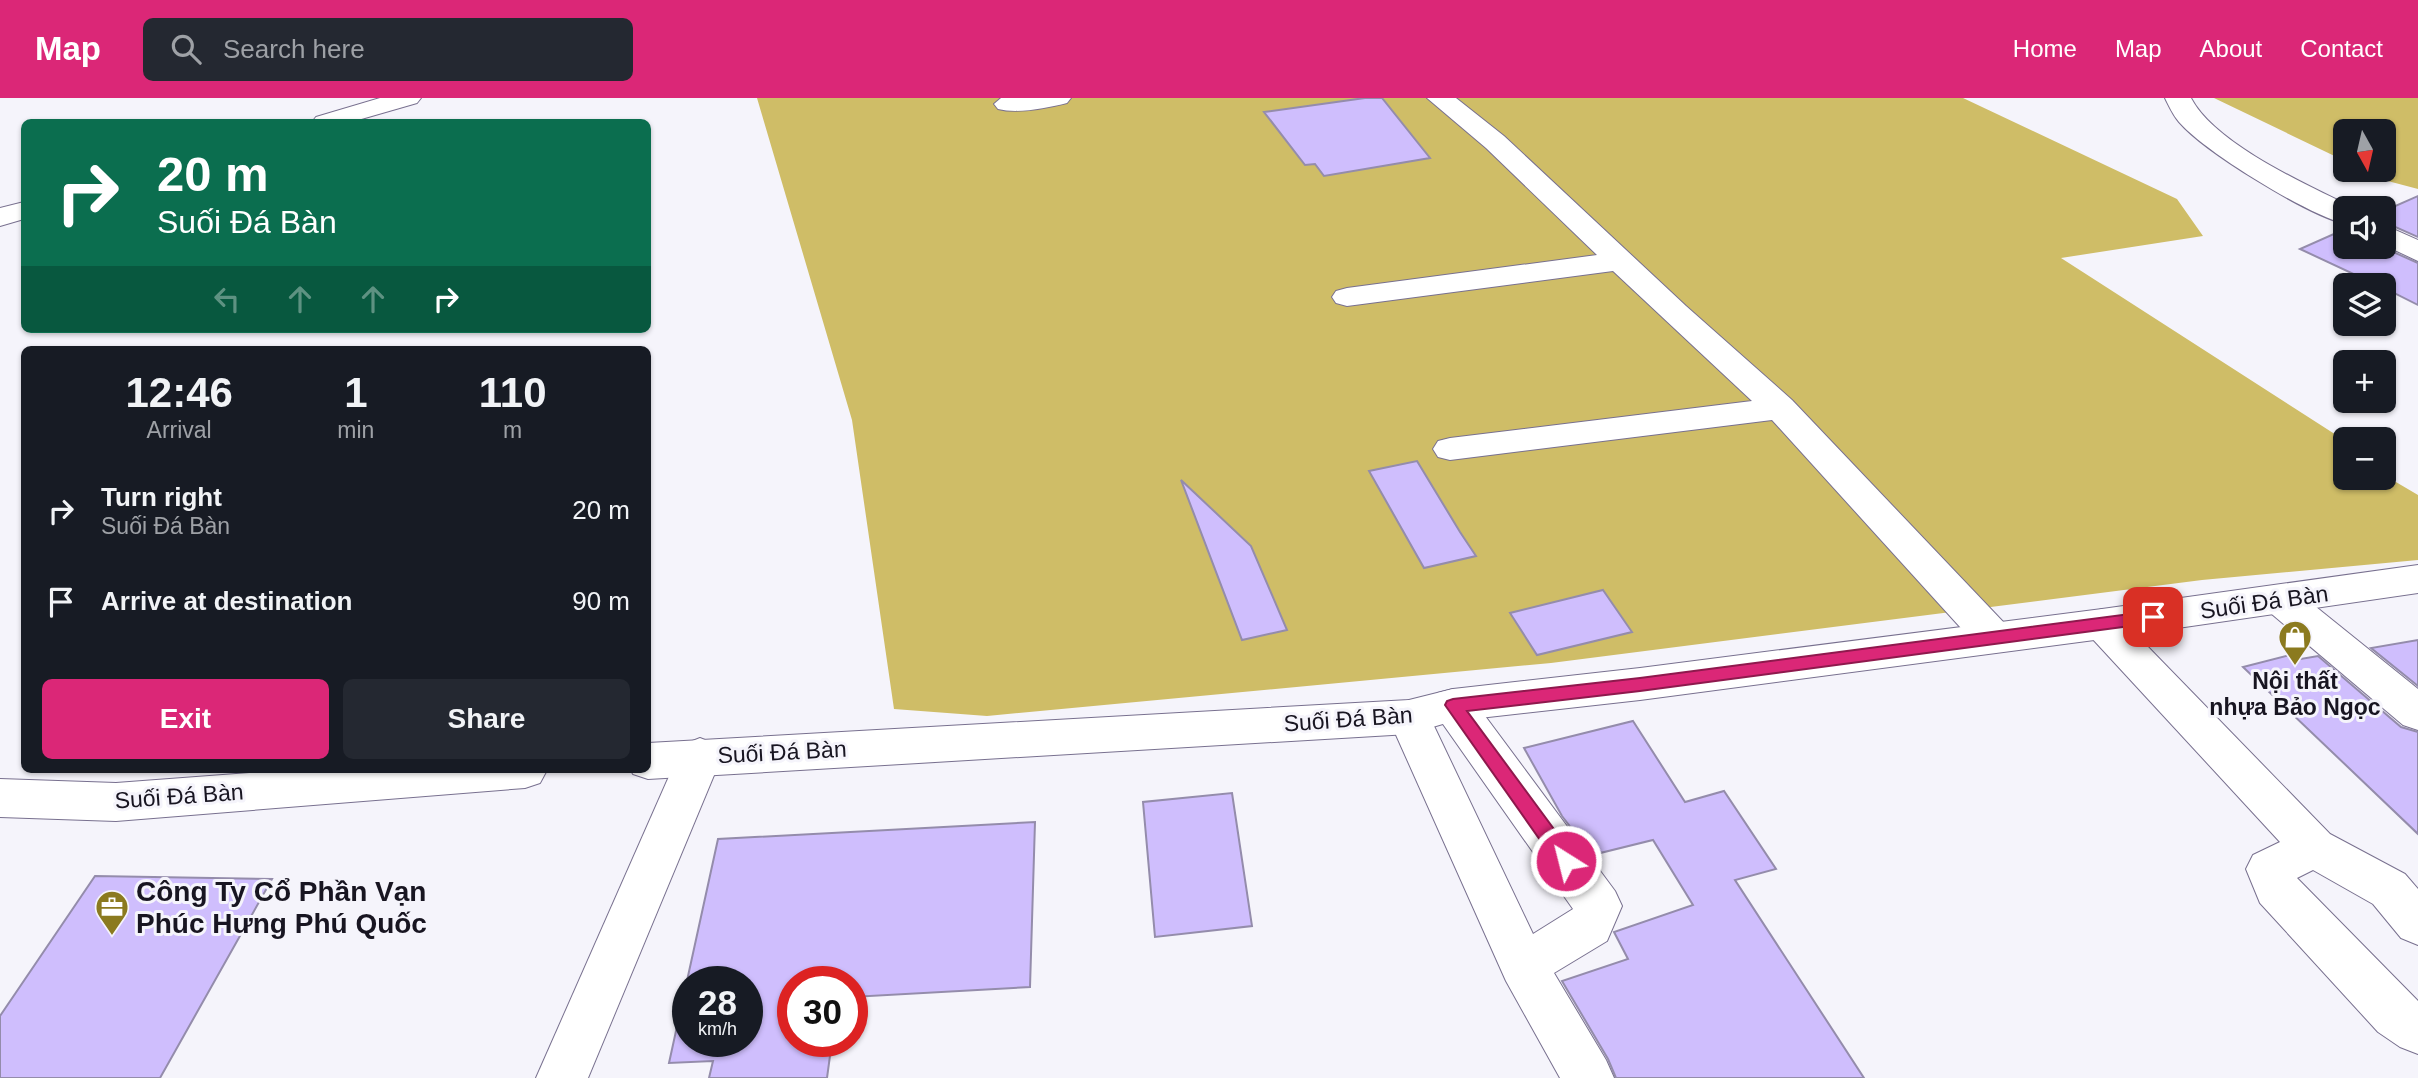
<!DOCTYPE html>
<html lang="en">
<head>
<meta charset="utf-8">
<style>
  body { margin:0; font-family:Arial,sans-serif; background:#242831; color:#f1f3f6; height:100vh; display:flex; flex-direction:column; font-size:26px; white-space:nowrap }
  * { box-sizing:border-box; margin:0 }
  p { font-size:23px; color:#9ea1a6 }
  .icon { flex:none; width:38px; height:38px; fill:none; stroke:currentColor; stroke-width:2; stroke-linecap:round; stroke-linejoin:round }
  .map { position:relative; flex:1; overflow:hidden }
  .panel { position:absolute; left:21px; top:248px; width:630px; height:427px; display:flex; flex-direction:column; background:#171b24; border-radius:10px; box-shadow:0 2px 5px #0004 }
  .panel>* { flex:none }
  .guide { position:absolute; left:21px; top:21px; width:630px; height:214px; border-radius:10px; box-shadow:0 2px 5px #0004; background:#0b6e4f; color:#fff; overflow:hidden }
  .needle { width:46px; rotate:172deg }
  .controls { position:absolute; left:2333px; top:21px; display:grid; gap:14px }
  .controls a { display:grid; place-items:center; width:63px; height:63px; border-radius:10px; background:#171b24; box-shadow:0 2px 5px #0004; font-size:35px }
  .speed { position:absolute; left:672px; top:868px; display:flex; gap:14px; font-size:35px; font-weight:700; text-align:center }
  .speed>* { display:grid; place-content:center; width:91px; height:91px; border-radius:50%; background:#171b24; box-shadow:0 2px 5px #0004; line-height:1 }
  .speed small { font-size:18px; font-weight:400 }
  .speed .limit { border:10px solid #d22; background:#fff; color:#111 }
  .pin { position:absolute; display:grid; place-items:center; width:60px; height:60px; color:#fff; margin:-30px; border-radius:14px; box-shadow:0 4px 10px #0006 }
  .me { position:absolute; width:77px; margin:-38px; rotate:324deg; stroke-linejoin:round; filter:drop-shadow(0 0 5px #0008) }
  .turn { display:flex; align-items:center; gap:24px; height:147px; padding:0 21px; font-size:32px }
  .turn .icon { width:91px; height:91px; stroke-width:2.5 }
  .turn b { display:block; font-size:49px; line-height:60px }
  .lanes { display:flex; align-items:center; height:66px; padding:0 21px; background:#0003; justify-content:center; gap:35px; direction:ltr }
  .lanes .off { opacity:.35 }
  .eta { display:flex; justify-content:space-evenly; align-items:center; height:119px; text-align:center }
  .eta b { font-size:42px; font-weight:800; line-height:49px }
  .action { display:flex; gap:14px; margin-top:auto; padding:14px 21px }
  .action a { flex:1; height:80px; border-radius:10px; background:#db2777; color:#fff; font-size:28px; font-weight:800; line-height:80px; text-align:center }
  .action a+a { background:#242831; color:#f1f3f6 }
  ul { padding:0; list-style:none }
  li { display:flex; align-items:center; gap:21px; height:91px; padding:0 21px }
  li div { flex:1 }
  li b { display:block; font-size:26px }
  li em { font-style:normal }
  header { display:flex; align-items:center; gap:42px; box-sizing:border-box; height:98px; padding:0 35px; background:#db2777; color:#fff }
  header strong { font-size:33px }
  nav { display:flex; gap:38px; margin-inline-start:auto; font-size:24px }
  .search { width:490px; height:63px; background:#242831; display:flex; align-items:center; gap:18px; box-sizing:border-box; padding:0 24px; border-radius:10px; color:#9ea1a6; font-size:26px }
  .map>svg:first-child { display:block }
  .forest { fill:#cfbd67 }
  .building { fill:#cfbefd; stroke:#948cab; stroke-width:2; fill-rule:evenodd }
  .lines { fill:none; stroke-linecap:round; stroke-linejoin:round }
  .minor-casing { stroke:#78708f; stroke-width:2 }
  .tertiary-casing { stroke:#78708f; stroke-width:2 }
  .minor { fill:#fff; fill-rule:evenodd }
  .tertiary { fill:#fff; fill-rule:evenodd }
  .route { fill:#db2777; stroke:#8e194d; stroke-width:2 }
  .labels { text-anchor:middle; stroke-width:6; stroke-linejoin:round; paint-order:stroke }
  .street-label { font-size:23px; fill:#181521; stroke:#f5f4fb }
  .poi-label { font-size:23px; font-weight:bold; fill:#181521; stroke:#f5f4fb }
  .near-poi-label { font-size:28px; font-weight:bold; fill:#181521; stroke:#f5f4fb; text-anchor:start }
</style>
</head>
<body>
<header>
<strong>Map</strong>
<div class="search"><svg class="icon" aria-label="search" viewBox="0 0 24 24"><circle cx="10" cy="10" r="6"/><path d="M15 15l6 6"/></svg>Search here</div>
<nav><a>Home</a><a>Map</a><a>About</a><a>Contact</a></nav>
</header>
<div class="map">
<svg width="2418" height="980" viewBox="0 0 2418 980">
  <rect width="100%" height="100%" fill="#f5f4fb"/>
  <g class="forest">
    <path d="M757 0H1963L2177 101 2203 138 2061 160 2344 342 2345 380H2384V377L2418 397V462L2202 482 1551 565 987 618 894 611 852 322Z"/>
    <path d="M2214 0H2418V91L2384 82 2363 72H2384V33H2345V63Z"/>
  </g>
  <g class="building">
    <path d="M1365 0H1382L1430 60 1324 78 1315 66 1305 67 1264 14Z"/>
    <path d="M2418 98V139L2384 124V113Z"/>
    <path d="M2345 131V149H2382L2418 165V207L2384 190V187H2377L2300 151Z"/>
    <path d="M1417 363 1460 434 1476 458 1424 470 1369 373Z"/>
    <path d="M1181 382 1251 448 1287 532 1242 542Z"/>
    <path d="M1603 492 1632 534 1537 557 1510 515Z"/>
    <path d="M2418 542V588L2371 550Z"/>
    <path d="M2290 557 2295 562 2318 558 2401 629 2418 634V736L2243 569Z"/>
    <path d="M1633 623 1685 704 1724 693 1776 771 1735 782 1864 980H1616L1608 961 1562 883 1628 861 1614 834 1693 807 1653 742 1592 757 1562 718 1524 650Z"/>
    <path d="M1232 695 1252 828 1155 839 1143 704Z"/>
    <path d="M1035 724 1030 889 852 899V884H793V943H832L827 980H709L713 963 669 965 718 741ZM688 884H747V943H688Z"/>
    <path d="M95 778 272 781 160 980H0V918Z"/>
  </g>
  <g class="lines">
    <defs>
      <g id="minor">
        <path d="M380 0H421L417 5 351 24H312L316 19Z"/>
        <path d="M1001 0H1071L1067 5C1047 10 1018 16 998 11L994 6Z"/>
        <path d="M1427 0H1456L1504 38 1686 208 1792 302 2008 529 2014 540 2008 551 1994 555 1980 551 1772 322 1450 362 1438 359 1433 351 1438 343 1450 340 1752 303 1613 173 1347 208 1336 205 1332 199 1336 193 1347 190 1597 157 1486 50Z"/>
        <path d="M2165 0H2191C2215 46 2307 87 2354 110H2345V126C2306 116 2205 54 2179 24 2173 17 2169 8 2165 0Z"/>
        <path d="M24 104V121L0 128V110Z"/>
        <path d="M2384 127 2418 142V163L2384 147Z"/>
        <path d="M2281 488 2295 492 2418 591V632L2403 627 2267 512 2262 502 2267 492Z"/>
        <path d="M2102 511 2116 516 2330 736 2405 776 2418 791V847L2401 840 2373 806 2313 772 2297 780 2418 903V956L2400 949 2378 934 2260 805 2246 771 2253 757 2280 744 2088 536 2082 526 2088 516Z"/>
        <path d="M1453 591 1468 595 1615 793 1622 808 1607 843 1554 875 1606 962 1614 980H1560L1506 883 1388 619 1394 607 1409 602 1424 607 1533 836 1573 811 1438 619 1432 607 1438 595Z"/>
        <path d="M700 640 715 646 722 658 588 980H536L678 658 685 646Z"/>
      </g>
      <g id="tertiary">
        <path d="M2418 467V495L2102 541 1640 602 1453 623 1409 636 648 681 633 676 631 672H648V645L1409 602 1453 591 1640 570 2102 511Z"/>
        <path d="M291 672H547L540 685 525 690 116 723 0 719V681L116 685Z"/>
      </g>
    </defs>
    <use href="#minor" class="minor-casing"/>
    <use href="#tertiary" class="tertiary-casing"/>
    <use href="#minor" class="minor"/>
    <use href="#tertiary" class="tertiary"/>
  </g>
  <path class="route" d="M2153 513 2161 519 2153 525 1640 593 1467 613 1573 757 1575 763 1573 769 1566 772 1559 769 1445 607 1447 603 1453 601 1640 580Z"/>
  <defs>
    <symbol id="shop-pin" viewBox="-11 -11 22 30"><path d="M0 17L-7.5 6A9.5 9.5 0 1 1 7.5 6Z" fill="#8b7a1f" stroke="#f5f4fb"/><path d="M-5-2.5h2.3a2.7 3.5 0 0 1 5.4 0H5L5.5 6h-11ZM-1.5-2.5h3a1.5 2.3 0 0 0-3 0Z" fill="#fff"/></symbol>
    <symbol id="office-pin" viewBox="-11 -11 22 30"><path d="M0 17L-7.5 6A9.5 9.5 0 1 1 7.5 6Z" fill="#8b7a1f" stroke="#f5f4fb"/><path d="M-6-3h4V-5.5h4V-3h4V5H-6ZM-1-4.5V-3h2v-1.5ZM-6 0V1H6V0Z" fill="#fff"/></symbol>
  </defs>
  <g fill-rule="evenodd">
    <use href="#shop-pin" x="2276" y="520" width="38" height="52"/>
    <use href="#office-pin" x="93" y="790" width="38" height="52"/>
  </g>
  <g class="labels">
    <g class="street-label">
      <text transform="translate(2264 504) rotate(-8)" y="8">Suối Đá Bàn</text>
      <text transform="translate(1348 621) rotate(-4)" y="8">Suối Đá Bàn</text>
      <text transform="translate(782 654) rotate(-3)" y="8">Suối Đá Bàn</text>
      <text transform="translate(179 698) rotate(-4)" y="8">Suối Đá Bàn</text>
    </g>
    <g class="poi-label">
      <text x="2295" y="591">Nội thất<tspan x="2295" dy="26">nhựa Bảo Ngọc</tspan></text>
    </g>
    <g class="near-poi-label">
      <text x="136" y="803">Công Ty Cổ Phần Vạn<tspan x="136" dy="32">Phúc Hưng Phú Quốc</tspan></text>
    </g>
  </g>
</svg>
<div class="controls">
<a><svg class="needle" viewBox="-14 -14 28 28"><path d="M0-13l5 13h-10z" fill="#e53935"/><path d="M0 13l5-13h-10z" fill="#9ea1a6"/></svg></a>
<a><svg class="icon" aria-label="sound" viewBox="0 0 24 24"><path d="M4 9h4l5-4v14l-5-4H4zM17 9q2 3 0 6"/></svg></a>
<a><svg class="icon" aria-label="layers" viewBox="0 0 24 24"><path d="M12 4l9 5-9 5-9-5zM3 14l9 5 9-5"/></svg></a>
<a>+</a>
<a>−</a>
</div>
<div class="speed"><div>28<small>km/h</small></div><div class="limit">30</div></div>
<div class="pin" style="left:2153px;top:519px;background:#d93025"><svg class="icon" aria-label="arrive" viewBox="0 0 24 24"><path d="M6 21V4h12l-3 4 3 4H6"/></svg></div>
<svg class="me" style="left:1566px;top:763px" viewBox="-20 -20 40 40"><circle r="17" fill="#db2777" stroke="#fff" stroke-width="3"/><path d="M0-11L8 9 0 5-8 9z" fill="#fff"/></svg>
<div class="guide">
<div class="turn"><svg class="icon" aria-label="right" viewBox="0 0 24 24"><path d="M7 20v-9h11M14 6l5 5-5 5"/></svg><div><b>20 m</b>Suối Đá Bàn</div></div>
<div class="lanes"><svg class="icon off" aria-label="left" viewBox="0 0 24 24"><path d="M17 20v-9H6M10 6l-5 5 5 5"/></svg><svg class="icon off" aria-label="ahead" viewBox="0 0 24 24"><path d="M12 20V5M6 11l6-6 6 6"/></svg><svg class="icon off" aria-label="ahead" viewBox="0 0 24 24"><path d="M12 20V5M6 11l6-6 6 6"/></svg><svg class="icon" aria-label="right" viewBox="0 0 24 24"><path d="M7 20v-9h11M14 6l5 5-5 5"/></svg></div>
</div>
<section class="panel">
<div class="eta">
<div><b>12:46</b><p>Arrival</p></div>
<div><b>1</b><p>min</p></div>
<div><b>110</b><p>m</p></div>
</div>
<ul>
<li><svg class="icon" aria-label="right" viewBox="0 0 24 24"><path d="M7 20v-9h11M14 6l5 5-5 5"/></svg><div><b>Turn right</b><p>Suối Đá Bàn</p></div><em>20 m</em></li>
<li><svg class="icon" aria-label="arrive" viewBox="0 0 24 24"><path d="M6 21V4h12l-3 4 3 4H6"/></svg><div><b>Arrive at destination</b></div><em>90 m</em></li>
</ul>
<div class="action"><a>Exit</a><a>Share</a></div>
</section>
</div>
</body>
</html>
